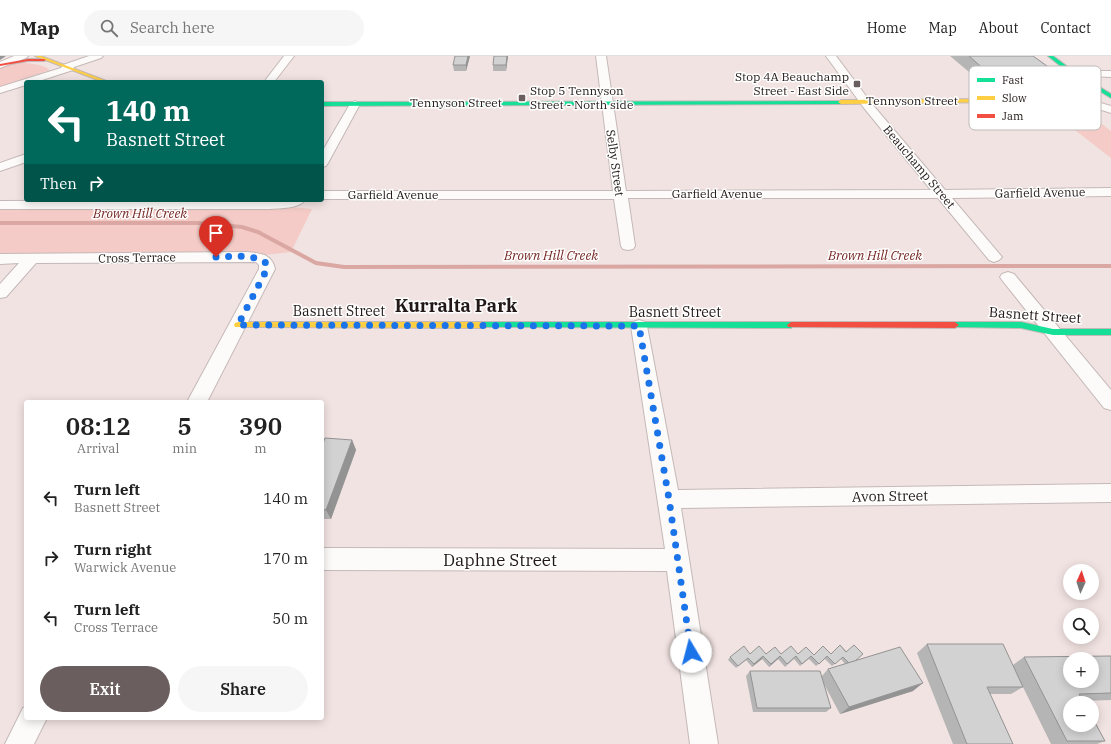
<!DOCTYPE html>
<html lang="en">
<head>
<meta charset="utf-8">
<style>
  body { margin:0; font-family:"IBM Plex Serif",serif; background:#f6f6f6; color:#222; height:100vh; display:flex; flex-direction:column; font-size:15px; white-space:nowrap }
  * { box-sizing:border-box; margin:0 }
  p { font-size:13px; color:#767676 }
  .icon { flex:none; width:22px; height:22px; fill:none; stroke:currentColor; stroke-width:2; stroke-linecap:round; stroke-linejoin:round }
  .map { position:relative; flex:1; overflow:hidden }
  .drawer { position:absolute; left:24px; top:344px; width:300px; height:320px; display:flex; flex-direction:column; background:#fff; border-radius:4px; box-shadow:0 2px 10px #0003 }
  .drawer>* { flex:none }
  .hud { position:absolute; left:24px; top:24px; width:300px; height:122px; border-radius:4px; box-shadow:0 2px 10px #0003; background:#00695c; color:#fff; overflow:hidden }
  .needle { width:26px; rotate:3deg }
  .fabs { position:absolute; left:1063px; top:508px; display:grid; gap:8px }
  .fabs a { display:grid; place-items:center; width:36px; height:36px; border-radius:50%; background:#fff; box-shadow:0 2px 10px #0003; font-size:20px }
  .pin { position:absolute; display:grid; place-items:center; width:34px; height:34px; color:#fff; margin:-41px -17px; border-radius:50% 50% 50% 0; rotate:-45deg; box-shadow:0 0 4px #0007 }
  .pin .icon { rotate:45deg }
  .me { position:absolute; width:44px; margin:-22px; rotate:352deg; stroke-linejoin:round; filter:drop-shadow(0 0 3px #0008) }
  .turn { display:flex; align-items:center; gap:14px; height:84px; padding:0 16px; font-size:18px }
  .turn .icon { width:52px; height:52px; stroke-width:2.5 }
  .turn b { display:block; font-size:28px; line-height:34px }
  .then { display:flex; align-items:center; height:38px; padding:0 16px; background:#0003; gap:8px; font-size:15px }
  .eta { display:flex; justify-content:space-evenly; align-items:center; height:68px; text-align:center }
  .eta b { font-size:24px; font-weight:600; line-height:28px }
  .action { display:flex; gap:8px; margin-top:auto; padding:8px 16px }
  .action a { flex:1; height:46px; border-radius:24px; background:#6a5f5e; color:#fff; font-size:16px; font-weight:600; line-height:46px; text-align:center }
  .action a+a { background:#f6f6f6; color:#222 }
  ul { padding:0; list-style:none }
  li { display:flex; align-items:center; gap:12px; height:60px; padding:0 16px }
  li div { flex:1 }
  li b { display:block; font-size:15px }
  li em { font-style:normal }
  header { display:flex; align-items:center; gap:24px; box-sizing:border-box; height:56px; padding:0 20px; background:#fff; border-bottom:1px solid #e0e0e0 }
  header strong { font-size:19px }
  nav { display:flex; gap:22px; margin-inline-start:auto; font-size:14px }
  .search { width:280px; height:36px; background:#f6f6f6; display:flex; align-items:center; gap:10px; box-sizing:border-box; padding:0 14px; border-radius:22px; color:#767676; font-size:15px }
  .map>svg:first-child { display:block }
  .green { fill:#f4cbc6 }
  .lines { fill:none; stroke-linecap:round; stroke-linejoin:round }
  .stream { stroke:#daa7a2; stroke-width:4 }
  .street-casing { stroke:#c4b9b8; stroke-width:2 }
  .fast-casing { stroke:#c4b9b8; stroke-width:2 }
  .slow-casing { stroke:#c4b9b8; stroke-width:2 }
  .jam-casing { stroke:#c4b9b8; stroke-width:2 }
  .street { fill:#fdfbfa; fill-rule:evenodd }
  .fast { fill:#16e098; fill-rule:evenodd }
  .slow { fill:#ffcf43; fill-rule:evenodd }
  .jam { fill:#f24e42; fill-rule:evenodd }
  .wall { fill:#b5b5b5 }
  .shaded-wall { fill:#949393 }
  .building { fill:#d3d2d2; stroke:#949393; fill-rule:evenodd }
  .route { stroke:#1a73e8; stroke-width:7; stroke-dasharray:0 12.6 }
  .poi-dot { fill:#6a5f5e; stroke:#fff; stroke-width:1.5 }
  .labels { text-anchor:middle; stroke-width:3; stroke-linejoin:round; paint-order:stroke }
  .far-poi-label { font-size:12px; fill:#221817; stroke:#fff; text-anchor:end }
  .far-street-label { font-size:12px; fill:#221817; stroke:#fff }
  .far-water-label { font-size:13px; font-style:italic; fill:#762623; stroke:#fff }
  .street-label { font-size:14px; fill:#221817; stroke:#fff }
  .near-street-label { font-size:17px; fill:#221817; stroke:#fff }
  .district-label { font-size:18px; font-weight:bold; fill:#221817; stroke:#fff }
  .key { fill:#fff; stroke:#bdbab9; stroke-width:1 }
  .key-label { font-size:11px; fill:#221817 }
</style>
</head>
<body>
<header>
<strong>Map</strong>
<div class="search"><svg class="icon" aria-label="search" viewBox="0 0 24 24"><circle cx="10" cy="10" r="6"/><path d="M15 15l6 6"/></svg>Search here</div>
<nav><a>Home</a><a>Map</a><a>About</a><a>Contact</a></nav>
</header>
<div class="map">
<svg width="1111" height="688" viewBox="0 0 1111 688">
  <rect width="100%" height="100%" fill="#f1e3e1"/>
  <g class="green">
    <path d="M15 7C26 7 41 7 50 14L0 31V11Z"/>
    <path d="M1095 63 1111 75V102L1062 64Z"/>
    <path d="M0 149H270L312 153 291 196 247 201 0 202Z"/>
  </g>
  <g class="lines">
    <path class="stream" d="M0 167H199L242 171 258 176 316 207 344 211 1111 210"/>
    <defs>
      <g id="street">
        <path d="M14 0H28L26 2 0 12V6Z"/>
        <path d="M89 0H103L101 2 74 11 73 14 36 26H26V29L0 37V31L61 12 63 9Z"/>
        <path d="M284 0H294L274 26H264Z"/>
        <path d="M596 0H606L626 135 931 134 864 52 826 0H836L872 48 945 134 1111 132V140L952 142 1002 201 999 204 994 206 989 204 938 142H628L635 190 633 193 628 194 623 193 621 190 614 143H322V135H613Z"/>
        <path d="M1092 15H1111V21L1088 20 1087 18Z"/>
        <path d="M1070 42 1087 43 1111 50V57L1086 49 1066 47 1065 45 1066 43Z"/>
        <path d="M355 45 360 48 328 107 326 110 322 111V96L350 48Z"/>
        <path d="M26 98V106L0 115V107Z"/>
        <path d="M305 144C299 153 280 152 270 153H0V145Z"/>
        <path d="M247 196C260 197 272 198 275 213L207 346H187L259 213V209L256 206 36 207 6 241 0 242V228L19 207 0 208V198Z"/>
        <path d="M1008 216 1014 218 1111 334V354L1104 352 1002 224 1000 221 1002 218Z"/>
        <path d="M639 264 645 266 647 270 678 434 1111 428V446L681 452 718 688H690L667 515 322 514V492L665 493 631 270 633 266Z"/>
        <path d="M26 651V662H47L34 688H5L23 652Z"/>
      </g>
      <g id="fast">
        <path d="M1048 0H1053L1072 14 1111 38V42L1068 16Z"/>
        <path d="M997 43H1070L1073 45 1070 47 995 46 994 45Z"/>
        <path d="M843 45V47L841 48 322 50V46Z"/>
        <path d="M483 266H791L795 269 791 272 480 271 479 269 480 267Z"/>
        <path d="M955 266H1021L1053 273H1111V279H1053L1021 272 952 271 951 269Z"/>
      </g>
      <g id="slow">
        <path d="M35 0H41L109 26H103Z"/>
        <path d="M997 43 1000 45 999 46 841 48 838 46 841 44Z"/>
        <path d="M238 266H483L487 269 483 272 235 271 234 269 235 267Z"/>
      </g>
      <g id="jam">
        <path d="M28 3H44L46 4 44 5H28L0 10V8Z"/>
        <path d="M791 266H955L959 269 955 272 788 271 787 269Z"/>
      </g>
    </defs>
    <use href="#street" class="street-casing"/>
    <use href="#fast" class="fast-casing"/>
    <use href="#slow" class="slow-casing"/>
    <use href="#jam" class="jam-casing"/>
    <use href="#street" class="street"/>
    <use href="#fast" class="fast"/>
    <use href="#slow" class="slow"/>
    <use href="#jam" class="jam"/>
  </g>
  <g class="wall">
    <path d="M470 0 466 15H454L453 9Z"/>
    <path d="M508 0 506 15H493V9Z"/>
    <path d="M950 0H1033L1061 20 1054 32H1017L1011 26H981Z"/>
    <path d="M352 384 356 394 331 463H322V390Z"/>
    <path d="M927 588 1013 609 1024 601 1111 600V644L1083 645 1105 685 1097 688H1051L1023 631 1011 638H990L1013 688H953L917 597Z"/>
    <path d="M840 589 856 605 913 635 840 658 824 628 831 652 826 656H753L746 620 750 615 822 620 828 613 845 608 841 603 832 610 825 603 816 610 809 603 800 610 794 603 785 611 778 603 769 611 762 603 752 611 746 604 736 612 728 604 730 601 750 598H766L814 599 831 598Z"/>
  </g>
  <g class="shaded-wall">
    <path d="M0 0H6L0 4Z"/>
    <path d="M468 0H470L466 15V9Z"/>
    <path d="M507 0H508L506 15V9Z"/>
    <path d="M352 384 356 394 331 463 326 454Z"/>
    <path d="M763 600 762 603 752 611 754 608Z"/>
    <path d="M780 600 778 603 769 611 771 608Z"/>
    <path d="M923 627 913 635 840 658 849 651Z"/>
  </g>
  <g class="building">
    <path d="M455 0H468L466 9H453Z"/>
    <path d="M494 0H507L506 9H493Z"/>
    <path d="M969 0H1033L1061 20H1024L1017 15H986Z"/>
    <path d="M325 382 352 384 326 454 322 453V390Z"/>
    <path d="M927 588H1003L1023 631H987L1013 688H967Z"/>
    <path d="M840 589 846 596 854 589 863 598 855 605 849 607 843 601 835 608 827 600 819 608 811 600 802 608 796 600 787 608 780 600 771 608 763 600 754 608 748 602 738 610 730 601 744 590 750 598 759 590 766 598 775 591 781 598 791 590 798 598 806 591 814 599 823 590 831 598Z"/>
    <path d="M900 591 923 627 849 651 828 613Z"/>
    <path d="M1111 600V637L1079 638 1084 647H1070V669H1092V661L1105 685H1067L1024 601ZM1070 603H1092V625H1070Z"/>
    <path d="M750 615H820L831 652H757Z"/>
  </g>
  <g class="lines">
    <path class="route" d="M216 201C232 201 252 197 266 207L267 213 238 269 639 270 669 443 691 596"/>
  </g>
  <g class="poi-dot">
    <rect x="853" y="24" width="8" height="8" rx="2"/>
    <rect x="518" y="38" width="8" height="8" rx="2"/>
  </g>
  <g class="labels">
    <g class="far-poi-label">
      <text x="849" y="25">Stop 4A Beauchamp<tspan x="849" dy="14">Street - East Side</tspan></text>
      <text x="530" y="39" text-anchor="start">Stop 5 Tennyson<tspan x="530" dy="14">Street - North side</tspan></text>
    </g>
    <g class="far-street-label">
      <text x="912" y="49">Tennyson Street</text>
      <text x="456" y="51">Tennyson Street</text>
      <text transform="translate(615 107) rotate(82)" y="4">Selby Street</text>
      <text transform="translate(919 111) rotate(50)" y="4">Beauchamp Street</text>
      <text transform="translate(1040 137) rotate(-1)" y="4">Garfield Avenue</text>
      <text x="717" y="142">Garfield Avenue</text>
      <text x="393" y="143">Garfield Avenue</text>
      <text transform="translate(137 202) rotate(-1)" y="4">Cross Terrace</text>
    </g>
    <g class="far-water-label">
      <text x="140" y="162">Brown Hill Creek</text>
      <text x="551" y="204">Brown Hill Creek</text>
      <text x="875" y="204">Brown Hill Creek</text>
    </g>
    <g class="street-label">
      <text x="339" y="260">Basnett Street</text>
      <text x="675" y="261">Basnett Street</text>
      <text transform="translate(1035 259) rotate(4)" y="5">Basnett Street</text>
      <text transform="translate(890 440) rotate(-1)" y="5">Avon Street</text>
    </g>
    <g class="near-street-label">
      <text x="500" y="510">Daphne Street</text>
    </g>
    <g class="district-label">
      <text x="456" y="256">Kurralta Park</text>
    </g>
  </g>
  <rect x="969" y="10" width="132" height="64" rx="6" class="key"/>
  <rect x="977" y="22" width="18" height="4" fill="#16e098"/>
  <rect x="977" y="40" width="18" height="4" fill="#ffcf43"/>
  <rect x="977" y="58" width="18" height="4" fill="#f24e42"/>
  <g class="key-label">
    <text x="1002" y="28">Fast</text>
    <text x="1002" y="46">Slow</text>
    <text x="1002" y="64">Jam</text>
  </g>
</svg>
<div class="fabs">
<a><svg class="needle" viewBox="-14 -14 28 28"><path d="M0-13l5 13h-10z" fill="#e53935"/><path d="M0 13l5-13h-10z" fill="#767676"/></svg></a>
<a><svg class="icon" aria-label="search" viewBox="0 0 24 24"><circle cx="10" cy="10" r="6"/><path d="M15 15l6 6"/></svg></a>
<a>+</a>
<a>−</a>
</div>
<div class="pin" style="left:216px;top:201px;background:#d93025"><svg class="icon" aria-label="arrive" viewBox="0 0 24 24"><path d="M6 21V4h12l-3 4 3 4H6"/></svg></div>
<svg class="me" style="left:691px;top:596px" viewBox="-20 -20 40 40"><circle r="19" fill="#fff"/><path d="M0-13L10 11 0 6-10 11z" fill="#1a73e8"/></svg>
<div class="hud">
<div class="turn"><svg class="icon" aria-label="left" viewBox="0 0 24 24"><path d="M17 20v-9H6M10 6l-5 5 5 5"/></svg><div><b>140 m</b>Basnett Street</div></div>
<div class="then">Then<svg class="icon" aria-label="right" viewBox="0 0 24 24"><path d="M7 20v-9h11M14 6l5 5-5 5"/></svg></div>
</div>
<section class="drawer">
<div class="eta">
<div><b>08:12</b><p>Arrival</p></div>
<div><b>5</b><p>min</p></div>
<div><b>390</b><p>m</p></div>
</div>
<ul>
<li><svg class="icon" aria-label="left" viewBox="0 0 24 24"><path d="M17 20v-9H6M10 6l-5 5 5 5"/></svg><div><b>Turn left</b><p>Basnett Street</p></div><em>140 m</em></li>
<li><svg class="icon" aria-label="right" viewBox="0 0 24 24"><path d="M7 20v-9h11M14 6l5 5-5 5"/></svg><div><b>Turn right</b><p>Warwick Avenue</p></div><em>170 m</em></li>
<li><svg class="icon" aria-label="left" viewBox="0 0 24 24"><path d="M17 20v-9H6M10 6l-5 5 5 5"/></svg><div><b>Turn left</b><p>Cross Terrace</p></div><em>50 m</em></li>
</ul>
<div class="action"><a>Exit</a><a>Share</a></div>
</section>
</div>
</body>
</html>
